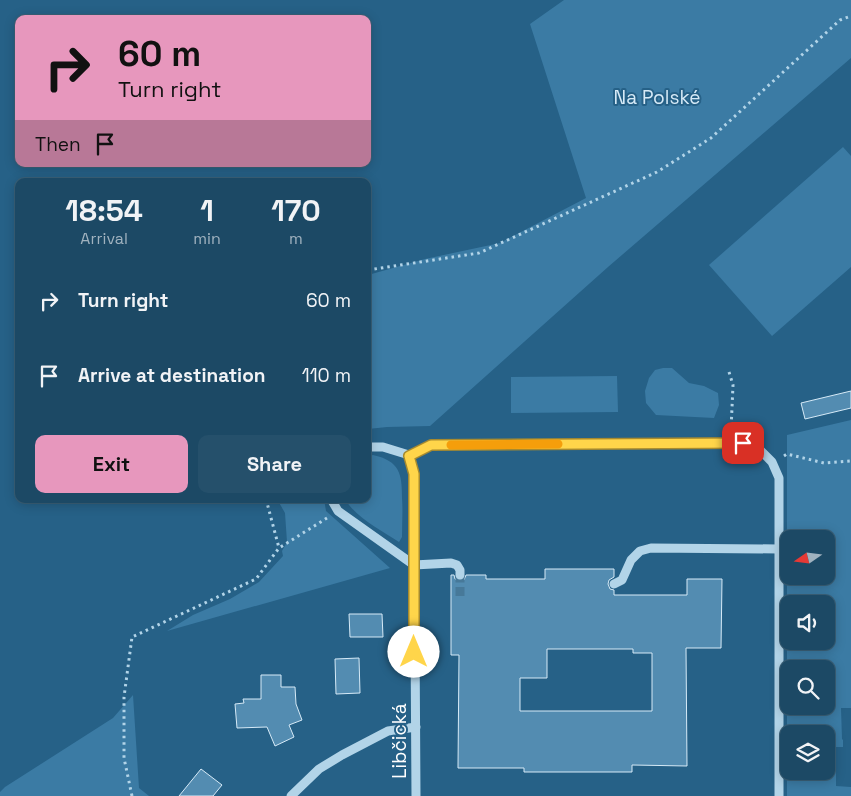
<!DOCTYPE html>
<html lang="en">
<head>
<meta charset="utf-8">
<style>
  body { margin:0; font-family:"Space Grotesk",sans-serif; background:#25506b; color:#f1f3f6; height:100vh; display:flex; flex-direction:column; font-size:19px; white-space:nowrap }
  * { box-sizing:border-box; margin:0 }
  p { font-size:16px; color:#a0b2bf }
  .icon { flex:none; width:28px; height:28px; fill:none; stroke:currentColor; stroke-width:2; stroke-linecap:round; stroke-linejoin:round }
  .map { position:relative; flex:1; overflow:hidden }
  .drawer { position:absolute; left:15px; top:178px; width:356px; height:325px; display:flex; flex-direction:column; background:#1c4965; border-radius:10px; box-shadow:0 2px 12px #0003,0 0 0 1px #3a6179 }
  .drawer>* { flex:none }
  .top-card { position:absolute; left:15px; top:15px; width:356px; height:152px; border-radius:10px; box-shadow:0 2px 12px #0003,0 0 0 1px #3a6179; background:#e797bd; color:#111; overflow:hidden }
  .needle { width:32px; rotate:256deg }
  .buttons { position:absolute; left:780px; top:530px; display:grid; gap:10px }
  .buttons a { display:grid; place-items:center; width:55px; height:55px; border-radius:10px; background:#1c4965; box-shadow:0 2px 12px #0003,0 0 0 1px #3a6179; font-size:25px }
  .pin { position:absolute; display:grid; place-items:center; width:42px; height:42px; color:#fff; margin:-21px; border-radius:10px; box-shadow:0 2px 8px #0006 }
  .me { position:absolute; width:55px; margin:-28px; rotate:0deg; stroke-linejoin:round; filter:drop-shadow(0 0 4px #0008) }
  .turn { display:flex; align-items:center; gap:18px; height:105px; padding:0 20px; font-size:22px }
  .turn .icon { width:65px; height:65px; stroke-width:2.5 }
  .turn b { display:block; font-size:35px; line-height:42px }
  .then { display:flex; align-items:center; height:48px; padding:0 20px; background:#0003; gap:10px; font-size:19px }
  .eta { display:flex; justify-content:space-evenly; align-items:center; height:85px; text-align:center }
  .eta b { font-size:30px; font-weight:700; line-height:35px }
  .button { display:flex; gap:10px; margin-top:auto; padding:10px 20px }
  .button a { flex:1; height:58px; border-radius:10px; background:#e797bd; color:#111; font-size:20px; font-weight:700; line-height:58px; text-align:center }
  .button a+a { background:#25506b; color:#f1f3f6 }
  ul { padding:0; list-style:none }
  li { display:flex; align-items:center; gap:15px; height:75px; padding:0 20px }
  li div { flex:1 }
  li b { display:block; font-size:19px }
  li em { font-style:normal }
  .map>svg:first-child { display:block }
  .green { fill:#3b7ba4; fill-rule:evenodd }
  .building { fill:#538cb1; stroke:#d6eaf7; fill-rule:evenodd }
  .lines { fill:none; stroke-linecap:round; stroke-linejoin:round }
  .minor-tunnel { stroke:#477999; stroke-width:9; stroke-dasharray:9 4.5; stroke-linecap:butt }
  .path { stroke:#b2d4e8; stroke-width:3; stroke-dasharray:2.5 4; stroke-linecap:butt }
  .minor { stroke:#b2d4e8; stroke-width:9 }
  .route-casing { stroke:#a68a30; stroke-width:12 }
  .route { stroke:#ffd54a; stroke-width:9 }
  .slow { stroke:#f59e0b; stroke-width:9 }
  .labels { text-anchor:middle; stroke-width:4; stroke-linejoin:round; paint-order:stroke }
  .park-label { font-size:19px; fill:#d6eaf7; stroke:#266187 }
  .street-label { font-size:19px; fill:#fff; stroke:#266187 }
</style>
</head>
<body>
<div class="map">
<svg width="851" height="796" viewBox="0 0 851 796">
  <rect width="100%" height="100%" fill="#266187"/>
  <g class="green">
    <path d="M564 0H851V58L608 267 430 426 387 427 368 429V275L425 259 500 243 586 198 530 24Z"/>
    <path d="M843 147 851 156V267L772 336 709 265Z"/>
    <path d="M663 368H672L689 383 704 386 718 393 719 405 714 418 656 415 646 403 645 391 649 378 655 370Z"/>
    <path d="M617 376 618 412 511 413V377Z"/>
    <path d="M851 420V708H841L842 739 843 740V747H836V786L851 787V796H787V435ZM789 539H826V576H789ZM789 604H826V641H789ZM789 669H826V706H789ZM789 734H826V771H789Z"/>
    <path d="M373 455C400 461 402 474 402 498 403 511 402 524 402 537L399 542C381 530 356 518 345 499H368V456Z"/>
    <path d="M277 499H324L326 511 390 568 167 631 193 615 230 599 259 582 283 556 282 551 287 542 285 513Z"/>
    <path d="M133 695 139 788 149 796H0V792L5 787 113 718Z"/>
  </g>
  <g class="building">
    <path d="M851 391V408L805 419 801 403Z"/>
    <path d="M545 569H614V577L609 580 608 584 610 589 614 590V595H687V579H722L721 648H686L687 766 632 765V772H524V768H458L459 655H451V575H454L455 579 460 581 464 580 466 575H486V579H545ZM547 649H633V653H652V711H520V678H547Z"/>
    <path d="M349 614H382L383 637H350Z"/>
    <path d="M359 658 360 693 336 694 335 659Z"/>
    <path d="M261 675H281V687H295L296 704 302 720 289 725 294 737 275 746 267 727 237 728 235 704 244 703 243 699H261Z"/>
    <path d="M201 769 222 785 213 796H179Z"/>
  </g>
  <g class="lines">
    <path class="minor-tunnel" d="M460 596V575"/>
    <g class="path">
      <path d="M368 270 479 253 657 172 711 138 840 20 851 16"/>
      <path d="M729 372 733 385 731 430"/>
      <path d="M784 456 787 454 824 463 851 461"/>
      <path d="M266 499 279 548"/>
      <path d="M132 796 124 758V697L132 637 256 579 279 548 327 518"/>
    </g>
    <g class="minor">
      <path d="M368 447H383L409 455 414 474 416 796"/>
      <path d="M409 455 431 445 743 443 761 451 772 462 779 478V796"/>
      <path d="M331 499 338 511 414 565"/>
      <path d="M414 565 451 563 457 565 460 570V575"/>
      <path d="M614 584 622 580 631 560 640 551 651 548 778 549"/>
      <path d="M291 796 319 769 342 755 388 731 416 727"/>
    </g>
  </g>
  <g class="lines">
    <defs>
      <path id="route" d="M414 652V474L409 456 431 445 743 443"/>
    </defs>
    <use href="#route" class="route-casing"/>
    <use href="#route" class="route"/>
    <path class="slow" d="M451 445 558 444"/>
  </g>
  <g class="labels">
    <g class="park-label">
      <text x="657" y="104">Na Polské</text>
    </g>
    <g class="street-label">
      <text transform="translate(399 741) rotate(-90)" y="7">Libčická</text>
    </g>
  </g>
</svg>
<div class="buttons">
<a><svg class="needle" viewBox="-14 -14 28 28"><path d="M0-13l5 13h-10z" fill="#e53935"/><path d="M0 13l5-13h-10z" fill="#a0b2bf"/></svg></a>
<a><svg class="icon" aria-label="sound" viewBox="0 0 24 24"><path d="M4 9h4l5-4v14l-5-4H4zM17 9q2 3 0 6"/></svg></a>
<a><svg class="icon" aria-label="search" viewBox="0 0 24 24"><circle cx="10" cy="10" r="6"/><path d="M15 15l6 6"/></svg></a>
<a><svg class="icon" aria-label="layers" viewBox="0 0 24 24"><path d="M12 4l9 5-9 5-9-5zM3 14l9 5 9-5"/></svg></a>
</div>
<div class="pin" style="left:743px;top:443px;background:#d93025"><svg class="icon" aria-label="arrive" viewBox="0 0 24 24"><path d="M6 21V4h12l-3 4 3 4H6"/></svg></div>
<svg class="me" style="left:414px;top:652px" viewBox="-20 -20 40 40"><circle r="19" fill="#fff"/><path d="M0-13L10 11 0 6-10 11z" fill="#ffd54a"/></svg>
<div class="top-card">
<div class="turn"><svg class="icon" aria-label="right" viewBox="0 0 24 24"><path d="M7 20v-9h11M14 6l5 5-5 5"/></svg><div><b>60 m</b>Turn right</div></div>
<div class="then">Then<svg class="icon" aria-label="arrive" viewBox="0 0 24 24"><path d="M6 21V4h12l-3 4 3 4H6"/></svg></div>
</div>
<section class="drawer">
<div class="eta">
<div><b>18:54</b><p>Arrival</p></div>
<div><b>1</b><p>min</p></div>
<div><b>170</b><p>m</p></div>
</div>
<ul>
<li><svg class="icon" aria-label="right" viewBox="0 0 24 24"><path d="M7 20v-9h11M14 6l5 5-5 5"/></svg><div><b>Turn right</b></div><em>60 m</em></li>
<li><svg class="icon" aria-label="arrive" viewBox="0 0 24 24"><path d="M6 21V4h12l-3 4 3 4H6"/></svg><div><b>Arrive at destination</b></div><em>110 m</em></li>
</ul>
<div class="button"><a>Exit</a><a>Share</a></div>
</section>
</div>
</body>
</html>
